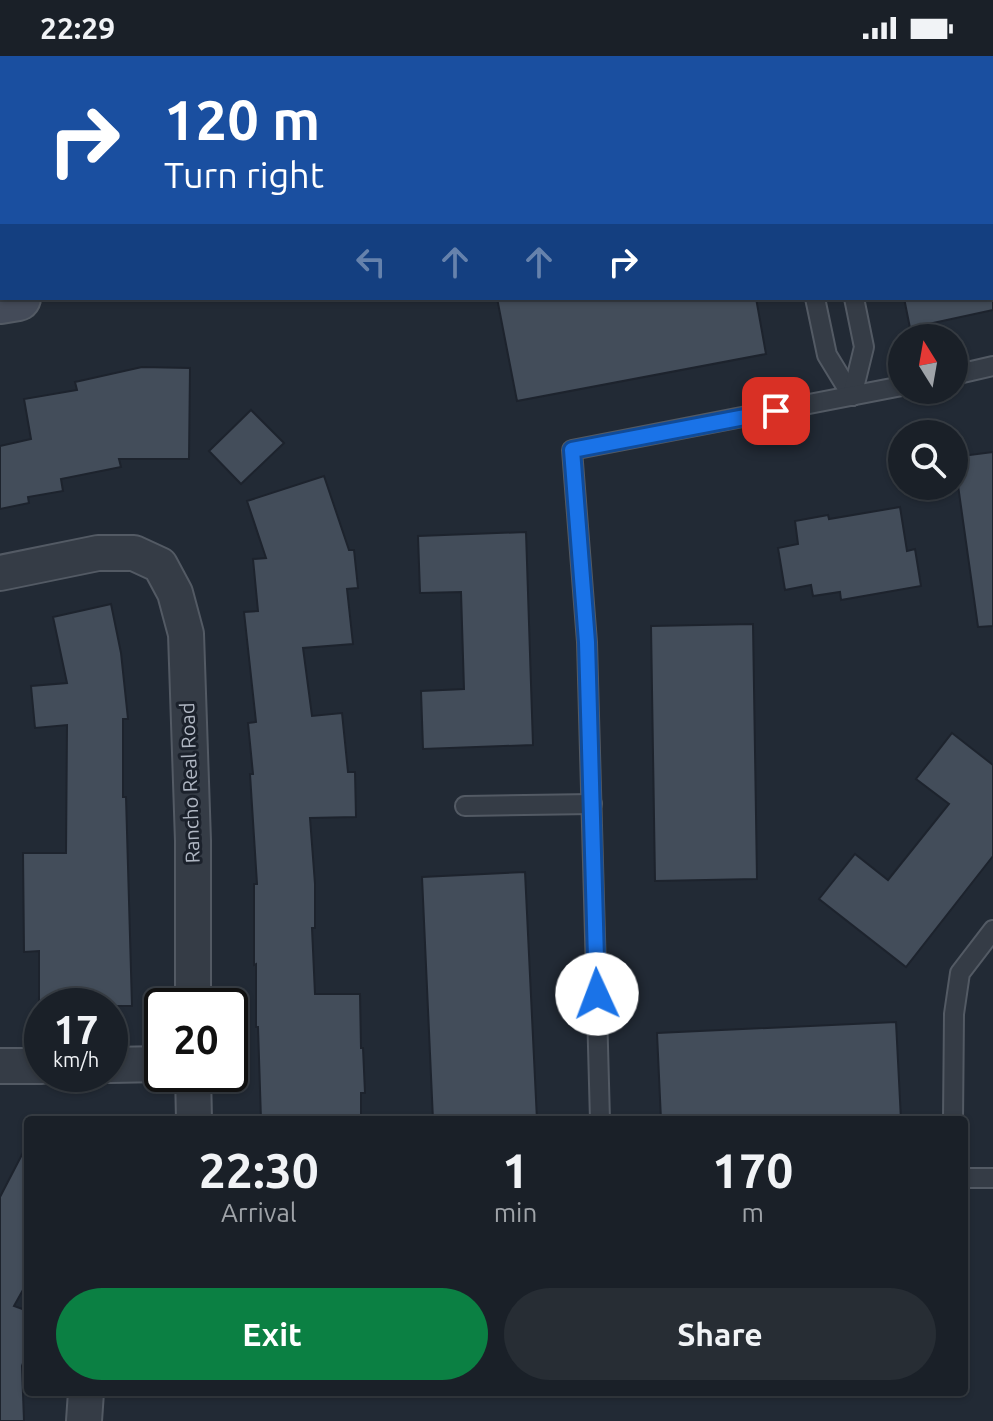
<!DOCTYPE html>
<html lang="en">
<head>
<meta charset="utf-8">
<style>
  body { margin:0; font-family:Ubuntu,sans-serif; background:#272d34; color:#f1f3f6; height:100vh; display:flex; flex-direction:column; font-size:30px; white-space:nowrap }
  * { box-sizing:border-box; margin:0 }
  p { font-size:26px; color:#9fa3a8 }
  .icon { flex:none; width:44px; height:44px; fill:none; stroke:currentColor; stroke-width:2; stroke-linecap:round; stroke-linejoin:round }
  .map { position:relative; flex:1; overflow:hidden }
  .side { position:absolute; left:24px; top:1060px; width:944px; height:280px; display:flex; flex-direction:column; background:#1a2028; border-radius:8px; box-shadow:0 2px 6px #0004,0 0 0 2px #383e45 }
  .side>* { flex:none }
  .banner { position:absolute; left:0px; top:0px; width:994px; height:244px; box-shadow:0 2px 6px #0004,0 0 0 2px #383e45; background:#1a4fa0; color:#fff; overflow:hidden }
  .needle { width:52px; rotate:349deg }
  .tools { position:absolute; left:888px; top:268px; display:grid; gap:16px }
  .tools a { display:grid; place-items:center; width:80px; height:80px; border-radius:50%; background:#1a2028; box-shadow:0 2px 6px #0004,0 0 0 2px #383e45; font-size:40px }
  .speed { position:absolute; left:24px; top:932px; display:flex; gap:16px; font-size:40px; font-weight:700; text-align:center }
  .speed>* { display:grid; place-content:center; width:104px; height:104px; border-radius:50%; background:#1a2028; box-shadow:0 2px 6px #0004,0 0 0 2px #383e45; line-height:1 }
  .speed small { font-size:20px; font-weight:400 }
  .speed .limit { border:4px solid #111; border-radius:12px; background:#fff; color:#111 }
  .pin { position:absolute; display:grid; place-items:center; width:68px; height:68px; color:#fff; margin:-34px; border-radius:16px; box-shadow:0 4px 12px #0006 }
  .me { position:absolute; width:88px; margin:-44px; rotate:358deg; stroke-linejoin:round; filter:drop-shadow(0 0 6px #0008) }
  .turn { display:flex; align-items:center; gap:28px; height:168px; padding:0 32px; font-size:36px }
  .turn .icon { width:104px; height:104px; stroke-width:2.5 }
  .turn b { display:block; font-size:56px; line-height:68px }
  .lanes { display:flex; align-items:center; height:76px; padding:0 32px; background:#0003; justify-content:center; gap:40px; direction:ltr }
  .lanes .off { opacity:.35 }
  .eta { display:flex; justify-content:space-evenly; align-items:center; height:136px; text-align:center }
  .eta b { font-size:48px; font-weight:700; line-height:56px }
  .button { display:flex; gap:16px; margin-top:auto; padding:16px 32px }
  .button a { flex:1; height:92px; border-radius:48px; background:#0b8043; color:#fff; font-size:32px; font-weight:700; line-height:92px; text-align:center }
  .button a+a { background:#272d34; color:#f1f3f6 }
  .status { display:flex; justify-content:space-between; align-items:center; height:56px; padding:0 40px; background:#1a2028; direction:ltr }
  .status svg { height:22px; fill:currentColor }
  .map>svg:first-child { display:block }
  .building { fill:#434d5a; stroke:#1d232d; stroke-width:2 }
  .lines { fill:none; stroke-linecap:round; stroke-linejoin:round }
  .lane-casing { stroke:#535a64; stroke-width:22 }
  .street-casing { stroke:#535a64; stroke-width:38 }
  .secondary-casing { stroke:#535a64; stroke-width:48 }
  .highway-casing { stroke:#404751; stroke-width:48 }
  .lane { stroke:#353c46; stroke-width:18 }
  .street { stroke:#353c46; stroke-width:34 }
  .secondary { stroke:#444b59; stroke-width:44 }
  .highway { stroke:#6b6253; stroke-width:44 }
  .route-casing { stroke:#114b97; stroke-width:20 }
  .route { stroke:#1a73e8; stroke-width:14 }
  .labels { text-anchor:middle; stroke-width:6; stroke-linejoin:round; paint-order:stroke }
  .street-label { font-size:20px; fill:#b0b7c3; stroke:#1b212b }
</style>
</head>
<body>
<div class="status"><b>22:29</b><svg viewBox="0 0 49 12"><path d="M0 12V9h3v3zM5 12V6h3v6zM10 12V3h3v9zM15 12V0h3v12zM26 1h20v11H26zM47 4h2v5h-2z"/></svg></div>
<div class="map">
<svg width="993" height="1365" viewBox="0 0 993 1365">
  <rect width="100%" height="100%" fill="#222a35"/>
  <g class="building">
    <path d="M497 242H756L766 298 517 345Z"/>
    <path d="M904 242H993V254L910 272Z"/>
    <path d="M142 311 190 312 189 403H119L121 411 61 423 63 435 28 441 29 447 0 453V390L31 383 24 343 77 334 75 326Z"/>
    <path d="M251 354 284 387 241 428 209 395Z"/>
    <path d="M993 396V570L978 571 954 401Z"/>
    <path d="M324 420 349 494H354L358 532 347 533 353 588 303 592 312 660 342 657 348 716H355L356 761 310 762 315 828V872H312L315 938H360L361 992H363L365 1037H361V1064H261L258 971H256V908L254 909V828H257L250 718H253L248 667 256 666 244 556 258 555 253 503 266 502 247 445Z"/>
    <path d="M900 451 907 495 915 493 921 530 841 544 840 536 813 540 811 529 785 534 778 492 798 488 795 465 828 459 829 463Z"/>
    <path d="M526 476 533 689 423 693 421 635 464 633 461 536 420 537 418 480Z"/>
    <path d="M111 548 121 597 128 663H123V741H126L132 950H39V895L24 896 23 797H66L67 669 35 672 31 630 67 627 53 561Z"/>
    <path d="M753 568 757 823 655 825 651 570Z"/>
    <path d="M952 677 993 709V800L906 911 819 843 855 798 888 824 949 748 916 723Z"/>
    <path d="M525 816 537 1064H433L422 821Z"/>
    <path d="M896 966 901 1064H661L657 977Z"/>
    <path d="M28 1087V1225L14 1250 28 1255V1293L22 1310 24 1365H0V1141Z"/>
  </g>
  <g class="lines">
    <defs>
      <g id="lane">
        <path d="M815 242 827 299 852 340"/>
        <path d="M954 319 993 310"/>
        <path d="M852 340 864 291 854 242"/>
        <path d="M465 750 592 748"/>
        <path d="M600 1064 587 586 572 394 902 330"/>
        <path d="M953 1064 954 958 960 917 993 874"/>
        <path d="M964 1122H993"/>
      </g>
      <g id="street">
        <path d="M0 517 98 497H134L160 509 175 537 186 578 193 785V950"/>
        <path d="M110 1009 162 1008"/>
        <path d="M0 1010H42"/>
        <path d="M193 1018 194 1064"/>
        <path d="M84 1365 86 1336"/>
      </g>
      <g id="secondary">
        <path d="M992 48H993"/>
        <path d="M0 245 18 242"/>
      </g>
      <g id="highway">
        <path d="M80 2 90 0"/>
        <path d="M611 2 621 0"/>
        <path d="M0 18H2"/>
        <path d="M0 125H2"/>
      </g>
    </defs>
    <use href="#lane" class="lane-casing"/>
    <use href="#street" class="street-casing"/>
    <use href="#secondary" class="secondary-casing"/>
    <use href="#highway" class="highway-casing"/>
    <use href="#lane" class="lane"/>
    <use href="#street" class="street"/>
    <use href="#secondary" class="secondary"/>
    <use href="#highway" class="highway"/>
  </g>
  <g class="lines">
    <defs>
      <path id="route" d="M597 938 587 586 572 394 776 355"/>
    </defs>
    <use href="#route" class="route-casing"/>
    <use href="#route" class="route"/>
  </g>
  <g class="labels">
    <g class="street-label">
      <text transform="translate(190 727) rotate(-92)" y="7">Rancho Real Road</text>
    </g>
  </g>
</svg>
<div class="tools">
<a><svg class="needle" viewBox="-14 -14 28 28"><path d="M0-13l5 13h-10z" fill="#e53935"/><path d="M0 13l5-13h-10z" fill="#9fa3a8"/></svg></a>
<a><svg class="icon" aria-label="search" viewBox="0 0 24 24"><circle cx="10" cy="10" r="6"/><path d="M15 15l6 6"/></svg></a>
</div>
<div class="speed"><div>17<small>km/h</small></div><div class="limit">20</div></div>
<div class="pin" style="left:776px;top:355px;background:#d93025"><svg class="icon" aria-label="arrive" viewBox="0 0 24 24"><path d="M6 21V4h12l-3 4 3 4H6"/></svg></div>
<svg class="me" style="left:597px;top:938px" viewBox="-20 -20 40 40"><circle r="19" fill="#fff"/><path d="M0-13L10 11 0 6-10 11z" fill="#1a73e8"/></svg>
<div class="banner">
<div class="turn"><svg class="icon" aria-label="right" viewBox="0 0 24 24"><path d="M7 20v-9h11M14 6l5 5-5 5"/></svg><div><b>120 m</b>Turn right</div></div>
<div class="lanes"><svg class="icon off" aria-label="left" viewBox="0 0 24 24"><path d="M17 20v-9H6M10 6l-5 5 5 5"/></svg><svg class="icon off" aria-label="ahead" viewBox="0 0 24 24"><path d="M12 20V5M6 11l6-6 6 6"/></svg><svg class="icon off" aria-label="ahead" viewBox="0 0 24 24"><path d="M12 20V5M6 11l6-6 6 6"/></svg><svg class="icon" aria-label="right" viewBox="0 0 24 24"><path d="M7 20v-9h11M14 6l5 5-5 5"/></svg></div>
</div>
<section class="side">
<div class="eta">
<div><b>22:30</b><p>Arrival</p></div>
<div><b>1</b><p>min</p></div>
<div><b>170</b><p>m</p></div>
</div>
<div class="button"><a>Exit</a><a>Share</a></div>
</section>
</div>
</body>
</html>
